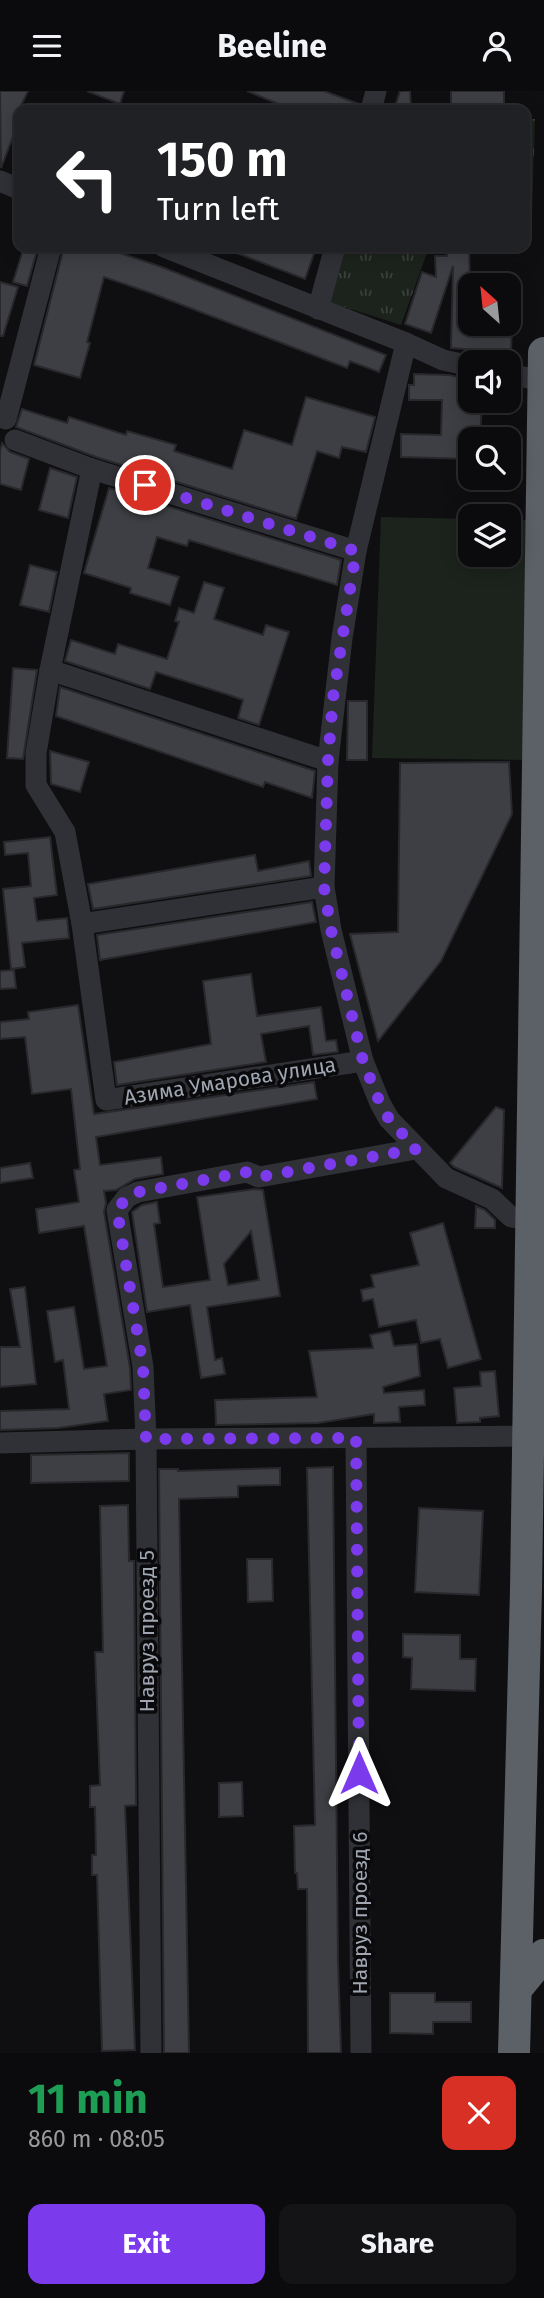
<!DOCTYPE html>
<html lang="en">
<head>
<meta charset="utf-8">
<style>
  body { margin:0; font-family:"Fira Sans",sans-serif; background:#141416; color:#f1f3f6; height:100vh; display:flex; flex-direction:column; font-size:26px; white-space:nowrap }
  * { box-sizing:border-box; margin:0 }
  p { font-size:23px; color:#9a9b9d }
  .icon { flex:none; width:38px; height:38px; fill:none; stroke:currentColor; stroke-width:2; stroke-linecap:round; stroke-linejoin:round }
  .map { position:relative; height:1962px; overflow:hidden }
  .sheet { display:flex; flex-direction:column; background:#0b0b0d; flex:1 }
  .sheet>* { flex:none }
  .banner { position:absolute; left:14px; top:14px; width:516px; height:147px; border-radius:14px; box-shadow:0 4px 18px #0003,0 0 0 2px #2b2b2e; background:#202124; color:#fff; overflow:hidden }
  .needle { width:46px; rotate:333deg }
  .buttons { position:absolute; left:458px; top:182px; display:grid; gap:14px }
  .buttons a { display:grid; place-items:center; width:63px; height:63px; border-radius:14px; background:#0b0b0d; box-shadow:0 4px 18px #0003,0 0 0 2px #2b2b2e; font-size:35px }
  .pin { position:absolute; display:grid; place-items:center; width:60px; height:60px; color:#fff; margin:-30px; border:4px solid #fff; border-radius:50%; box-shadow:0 2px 7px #0007 }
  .me { position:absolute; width:77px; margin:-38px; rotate:0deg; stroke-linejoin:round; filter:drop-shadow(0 0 5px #0008) }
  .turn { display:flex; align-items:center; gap:24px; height:147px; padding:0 28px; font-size:32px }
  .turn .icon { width:91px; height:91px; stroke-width:2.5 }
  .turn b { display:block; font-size:49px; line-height:60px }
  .round { display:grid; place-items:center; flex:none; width:74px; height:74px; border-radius:14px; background:#141416 }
  .head { display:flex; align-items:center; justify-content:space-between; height:119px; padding:0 28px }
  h1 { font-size:42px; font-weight:700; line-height:52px; color:#1e9e55 }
  .action { display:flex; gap:14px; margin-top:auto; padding:14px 28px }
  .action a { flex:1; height:80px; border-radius:14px; background:#7c3aed; color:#fff; font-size:28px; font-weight:700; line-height:80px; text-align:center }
  .action a+a { background:#141416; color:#f1f3f6 }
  header { display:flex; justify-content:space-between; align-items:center; height:91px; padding:0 28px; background:#0b0b0d; font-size:32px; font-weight:700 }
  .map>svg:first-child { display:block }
  .grass { fill:url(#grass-tufts) }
  .pitch { fill:#1c231c }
  .building { fill:#3e3f44; stroke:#29292d; stroke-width:2; fill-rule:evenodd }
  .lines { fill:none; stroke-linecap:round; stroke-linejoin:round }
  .minor { stroke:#303136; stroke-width:21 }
  .highway { stroke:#5c6067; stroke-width:32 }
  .route { stroke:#7c3aed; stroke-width:12; stroke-dasharray:0 21.6 }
  .labels { text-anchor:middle; stroke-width:7; stroke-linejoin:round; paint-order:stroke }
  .street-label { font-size:21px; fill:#a0a6b2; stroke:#0a0a0c }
</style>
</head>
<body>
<header><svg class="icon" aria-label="menu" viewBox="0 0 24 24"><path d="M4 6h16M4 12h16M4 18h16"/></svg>Beeline<svg class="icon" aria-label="person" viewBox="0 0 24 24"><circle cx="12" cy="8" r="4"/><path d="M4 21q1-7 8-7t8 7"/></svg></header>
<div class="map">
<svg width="544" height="1962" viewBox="0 0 544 1962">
  <defs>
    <pattern id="grass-tufts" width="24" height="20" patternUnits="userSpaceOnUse" patternTransform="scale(1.75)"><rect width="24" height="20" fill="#1c231c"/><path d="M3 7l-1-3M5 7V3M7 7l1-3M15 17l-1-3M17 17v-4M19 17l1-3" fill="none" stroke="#3a403b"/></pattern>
  </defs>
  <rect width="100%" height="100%" fill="#0f0f11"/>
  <g class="grass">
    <path d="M525 28H535L532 121H525Z"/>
    <path d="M344 156H429L401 234 329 211Z"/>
  </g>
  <path class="pitch" d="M381 426 471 428V464H509V428L529 429 525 669 372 667Z"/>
  <g class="building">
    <path d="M0 0H28L19 19V30L1 77Z"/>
    <path d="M87 0H124L120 13Z"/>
    <path d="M247 0H324L359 13 358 19H293Z"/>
    <path d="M400 0H410L411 19H394Z"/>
    <rect x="451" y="0" width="53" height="17"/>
    <path d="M24 156H38L27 195 13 191Z"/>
    <path d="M64 156H112L111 159 159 175 386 264 379 281 350 270 347 277 151 202 104 186 87 251 90 252 80 287 34 274Z"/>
    <path d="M221 156H305L315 160 305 188Z"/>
    <path d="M447 156H469L471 233H512L511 261 507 267 496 268 489 260 451 257 453 175 431 242 405 233 422 181 436 186 435 165H447Z"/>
    <path d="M0 191 18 196 3 245H0Z"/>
    <path d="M414 283 449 284 463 287 462 291H471V310H482L480 348H471V368L401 366V343L441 344 442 309H409V294H414Z"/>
    <path d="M306 306 375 326 366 361 342 356 339 367 317 360 296 428 96 366 16 336 22 318 67 332 69 326 126 344 127 340 176 354 174 360 232 378 244 339 292 354Z"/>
    <path d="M2 352 10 361 29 368 21 399 0 393V360Z"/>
    <path d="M50 377 77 386 68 427 39 419Z"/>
    <path d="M109 397 341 469 337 494 189 449 187 455 157 446 148 477 179 486 170 514 130 502 131 497 84 482Z"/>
    <path d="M30 474 57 481 49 521 20 514Z"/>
    <path d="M204 491 224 497 214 528 263 544 266 534 289 541 259 634 238 627 243 609 229 604 156 581 150 598 65 570 71 549 115 563 118 553 167 568 179 531 175 530 179 517 194 522Z"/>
    <path d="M13 577 37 579 23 668 7 667Z"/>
    <path d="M60 596 315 680 312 707 265 691 263 696 56 625Z"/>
    <path d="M348 610H367V669H347Z"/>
    <path d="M50 660 89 671 80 701 51 693Z"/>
    <path d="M509 671 512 723 441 870 378 950 350 843 398 841 400 672Z"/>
    <path d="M50 746 57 804 34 807 37 830 67 827 69 847 22 852 25 876 11 878 3 798 31 795 28 762 5 764 4 751Z"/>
    <path d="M255 764 258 780 309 770 311 785 93 818 88 793Z"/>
    <path d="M312 811 316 831 100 869 97 844Z"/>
    <path d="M14 879 16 897 0 898V880Z"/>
    <path d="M251 883 257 925 321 916 326 950 336 949 338 961 313 964 309 935 261 943 266 971 117 994 114 971 211 953 203 890Z"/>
    <path d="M78 914 94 1023 314 991 317 1008 96 1046 100 1074 161 1066 163 1083 135 1088 116 1099 104 1100 106 1112 104 1121 130 1277 131 1299 104 1303 108 1330 58 1337 0 1339V1320L69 1318 63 1269 55 1271 47 1220 74 1216 84 1278 107 1275 84 1135 39 1142 36 1118 79 1111 74 1079 80 1078 71 998 32 1003 25 946 0 948V931L29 928 28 921Z"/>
    <path d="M496 1016 504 1019 502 1097 454 1076 450 1072Z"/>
    <path d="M30 1072 33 1087 0 1092V1077Z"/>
    <path d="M255 1098 263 1099 280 1205 207 1216 215 1269 222 1267 225 1283 201 1287 190 1214 147 1221 132 1121 142 1114 157 1111 160 1132 154 1133 163 1196 210 1189 197 1106ZM251 1140 259 1189 228 1194 224 1173Z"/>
    <path d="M476 1115 485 1119 495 1129V1137H475Z"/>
    <path d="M443 1132 481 1268 448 1277 440 1248 421 1252 416 1229 379 1236 373 1208 363 1210 361 1199 374 1196 371 1184 419 1174 410 1142Z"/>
    <path d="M25 1196 36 1293 0 1296V1256H20L10 1198Z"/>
    <path d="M390 1240 394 1255 417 1253 420 1285 383 1296 384 1302 424 1299 425 1314 399 1316 400 1331 374 1332V1323L318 1332 216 1334 215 1309 317 1306 309 1260 373 1257 370 1244Z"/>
    <path d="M495 1280 499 1325 480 1327V1331L457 1332 454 1297 481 1295 480 1281Z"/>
    <path d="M129 1362V1390L31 1392V1364Z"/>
    <path d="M333 1376 338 1871 341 1962H308L307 1798H298L297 1782H295L294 1735 315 1734 307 1377Z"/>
    <path d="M280 1377V1394L238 1395V1406L179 1408 189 1962H164L159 1378H178V1380Z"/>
    <path d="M128 1414 129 1470H134L136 1714 125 1715 135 1959 102 1960 97 1784H92V1764H96L95 1716H90V1695L100 1694 95 1561H103L100 1415Z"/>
    <path d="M419 1417 483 1420 479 1504 415 1501Z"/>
    <path d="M247 1468H272L273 1510 248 1511Z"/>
    <path d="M403 1543 460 1544V1568H476L475 1600 411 1598 412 1567 403 1566Z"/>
    <path d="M242 1691 243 1725 219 1726V1692Z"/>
    <path d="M390 1902H435V1911H471V1931H433V1943L390 1942Z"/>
  </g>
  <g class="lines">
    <g class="minor">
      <path d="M371 19 376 0"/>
      <path d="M0 90 19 98"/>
      <path d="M164 156 406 252 443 269 471 275"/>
      <path d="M318 218 335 156"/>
      <path d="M406 252 356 460 342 547 328 670 324 796 331 839 363 970 380 1012 389 1028 446 1087 492 1108 511 1126 530 1129"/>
      <path d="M509 283 543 290"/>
      <path d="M6 328 51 156"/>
      <path d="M15 349 92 378"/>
      <path d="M356 460 92 378 50 579 36 662V694L65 741 82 833 106 1009 363 970"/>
      <path d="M50 579 328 670"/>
      <path d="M82 833 324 796"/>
      <path d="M356 1347 361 1962"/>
      <path d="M0 1352 146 1348 527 1345"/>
      <path d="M151 1962 146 1348 143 1276 117 1119 127 1106 138 1101 247 1081 259 1086 416 1058"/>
    </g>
    <g class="highway">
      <path d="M516 1898 544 1864"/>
      <path d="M514 1962 526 1499 544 262"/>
    </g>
  </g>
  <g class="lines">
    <path class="route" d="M145 394 356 460 333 607 328 670 324 796 331 839 363 970 380 1012 389 1028 416 1058 259 1086 247 1081 138 1101 127 1106 117 1119 143 1276 146 1348 356 1347 359 1682"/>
  </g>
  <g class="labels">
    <g class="street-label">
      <text transform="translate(230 990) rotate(-9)" y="7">Азима Умарова улица</text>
      <text transform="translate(147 1540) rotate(-90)" y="7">Навруз проезд 5</text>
      <text transform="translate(360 1822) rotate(-90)" y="7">Навруз проезд 6</text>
    </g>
  </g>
</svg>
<div class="buttons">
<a><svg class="needle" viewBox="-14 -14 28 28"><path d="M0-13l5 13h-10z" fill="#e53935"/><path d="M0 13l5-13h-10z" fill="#9a9b9d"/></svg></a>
<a><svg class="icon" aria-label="sound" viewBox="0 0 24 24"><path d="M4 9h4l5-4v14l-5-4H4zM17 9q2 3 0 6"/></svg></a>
<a><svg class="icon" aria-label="search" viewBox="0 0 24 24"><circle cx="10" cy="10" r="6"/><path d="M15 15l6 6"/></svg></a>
<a><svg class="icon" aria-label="layers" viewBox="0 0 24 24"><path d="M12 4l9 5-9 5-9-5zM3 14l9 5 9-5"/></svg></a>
</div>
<div class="pin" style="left:145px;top:394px;background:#d93025"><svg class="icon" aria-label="arrive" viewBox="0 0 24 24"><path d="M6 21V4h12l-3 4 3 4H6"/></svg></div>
<svg class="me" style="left:359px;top:1682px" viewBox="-20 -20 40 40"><path d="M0-17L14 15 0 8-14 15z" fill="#7c3aed" stroke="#fff" stroke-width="4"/></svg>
<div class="banner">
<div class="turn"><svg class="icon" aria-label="left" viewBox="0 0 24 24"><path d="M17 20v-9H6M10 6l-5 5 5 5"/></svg><div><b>150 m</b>Turn left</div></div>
</div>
</div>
<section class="sheet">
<div class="head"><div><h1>11 min</h1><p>860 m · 08:05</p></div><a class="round" style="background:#d93025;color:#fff"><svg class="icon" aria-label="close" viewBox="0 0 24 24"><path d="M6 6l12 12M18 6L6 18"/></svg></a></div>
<div class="action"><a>Exit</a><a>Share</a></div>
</section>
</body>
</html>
